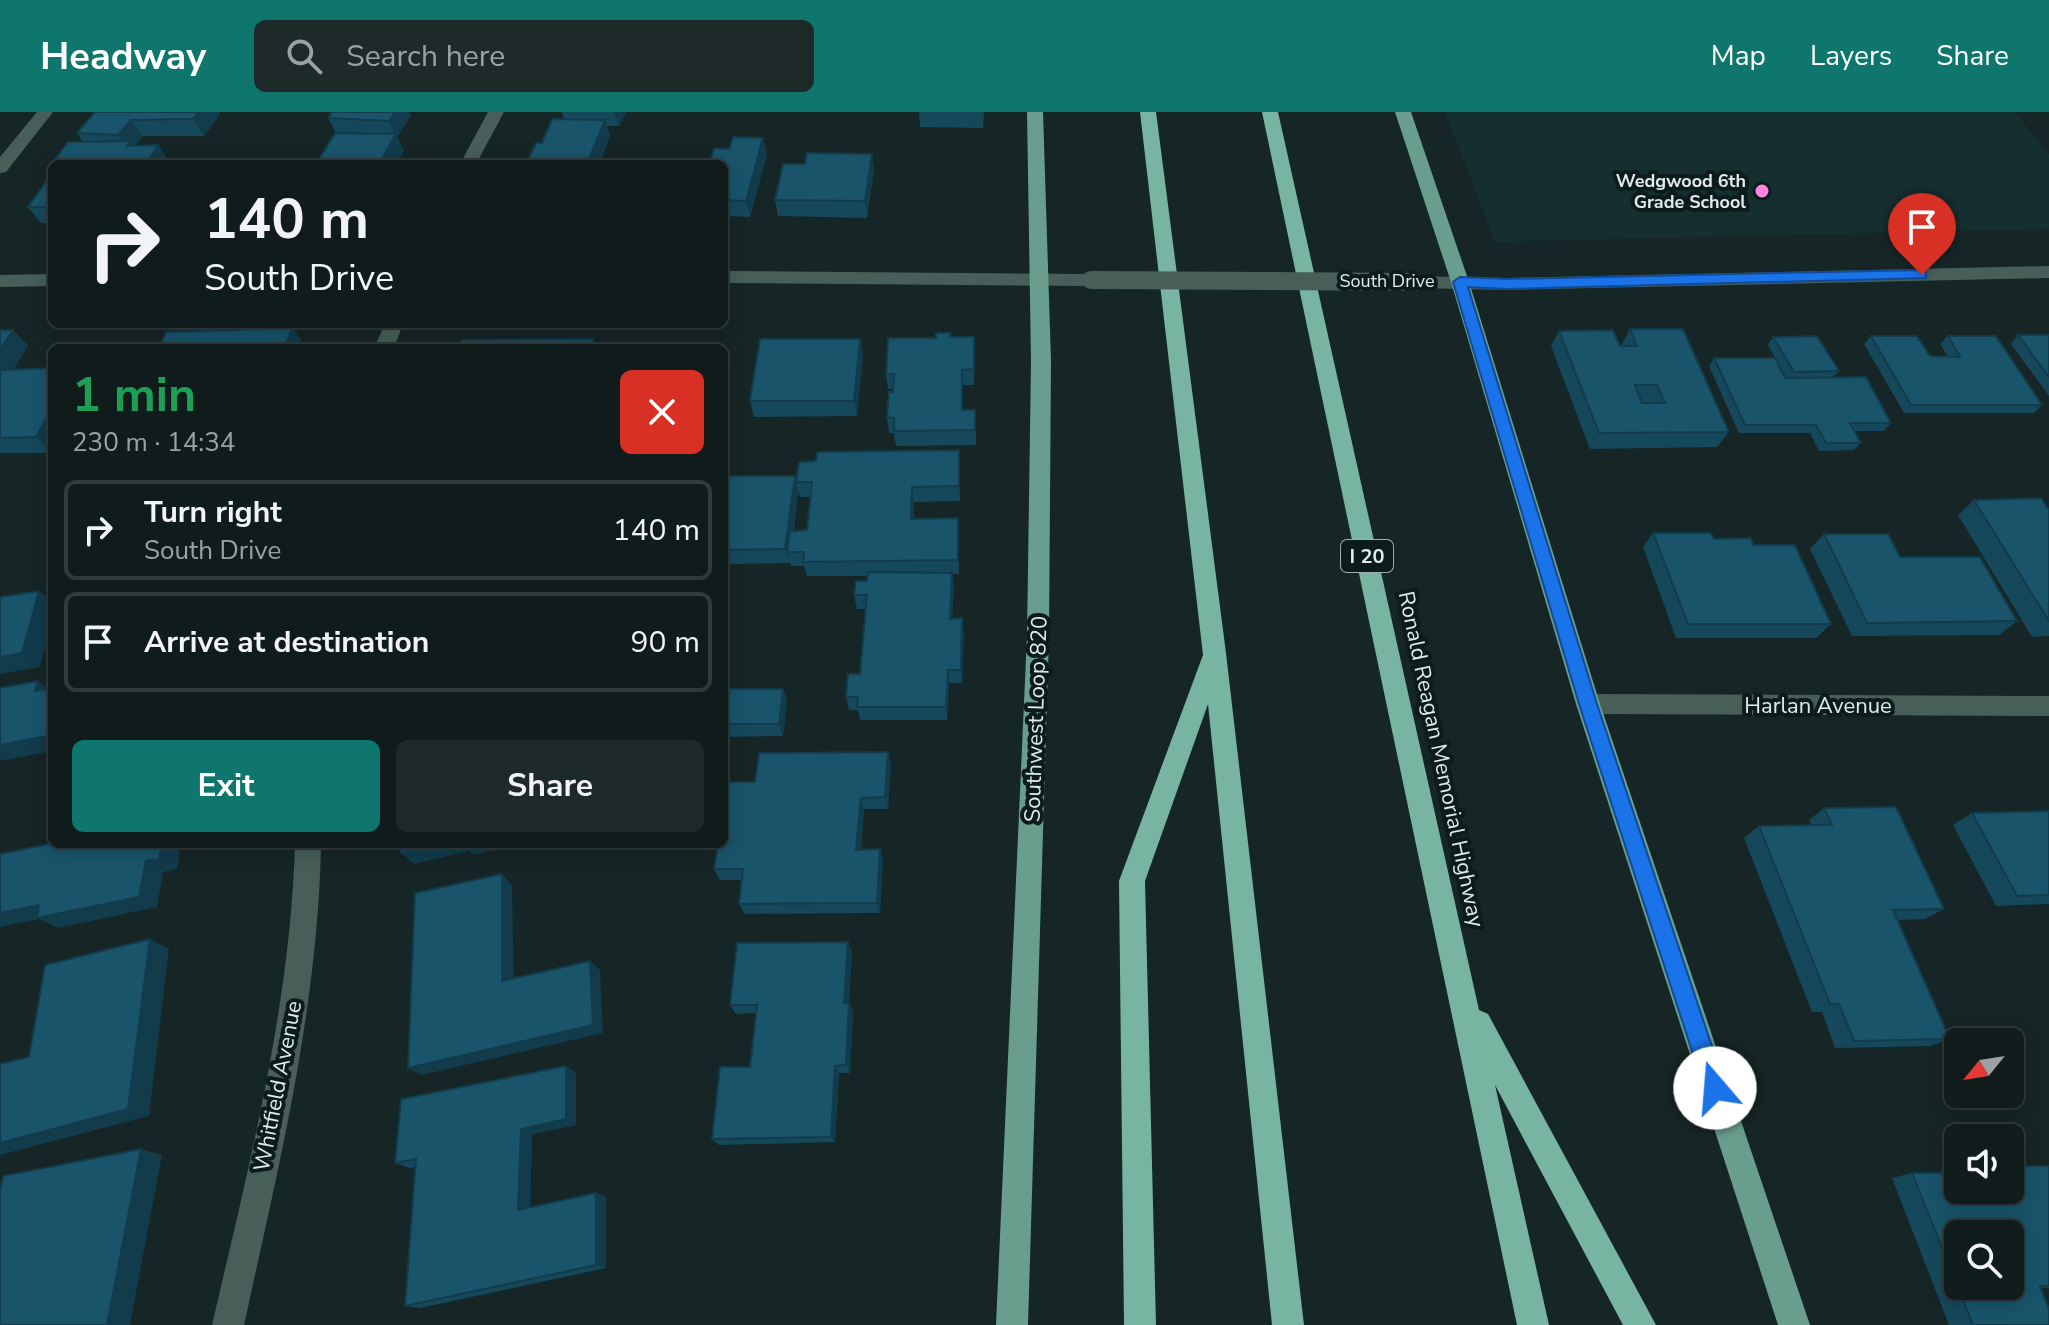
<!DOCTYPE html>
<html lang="en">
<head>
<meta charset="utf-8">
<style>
  body { margin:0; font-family:"Nunito Sans",sans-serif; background:#1e2929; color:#f1f3f6; height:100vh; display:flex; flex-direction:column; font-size:30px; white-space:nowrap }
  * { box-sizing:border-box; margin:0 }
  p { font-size:26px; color:#9ca1a3 }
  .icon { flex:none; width:44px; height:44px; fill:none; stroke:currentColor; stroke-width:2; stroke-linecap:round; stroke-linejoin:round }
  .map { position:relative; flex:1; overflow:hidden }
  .panel { position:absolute; left:48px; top:232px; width:680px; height:504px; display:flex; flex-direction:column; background:#101c1c; border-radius:12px; box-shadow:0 4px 20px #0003,0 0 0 2px #303a3b }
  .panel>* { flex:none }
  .guide { position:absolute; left:48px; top:48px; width:680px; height:168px; border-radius:12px; box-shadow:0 4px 20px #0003,0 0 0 2px #303a3b; background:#101c1c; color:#f1f3f6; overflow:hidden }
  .needle { width:52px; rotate:240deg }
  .fabs { position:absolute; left:1944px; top:916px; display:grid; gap:16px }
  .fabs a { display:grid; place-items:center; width:80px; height:80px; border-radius:12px; background:#101c1c; box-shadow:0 4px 20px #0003,0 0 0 2px #303a3b; font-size:40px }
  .pin { position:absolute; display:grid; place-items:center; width:68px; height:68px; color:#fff; margin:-82px -34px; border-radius:50% 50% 50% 0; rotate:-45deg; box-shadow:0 0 8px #0007 }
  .pin .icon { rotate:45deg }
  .me { position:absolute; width:88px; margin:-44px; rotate:342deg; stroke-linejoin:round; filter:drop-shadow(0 0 6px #0008) }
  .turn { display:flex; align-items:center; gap:28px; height:168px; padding:0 24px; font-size:36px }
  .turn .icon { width:104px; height:104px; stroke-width:2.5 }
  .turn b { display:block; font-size:56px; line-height:68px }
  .round { display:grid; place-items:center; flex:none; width:84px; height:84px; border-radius:12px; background:#1e2929 }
  .summary { display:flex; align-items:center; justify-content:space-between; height:136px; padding:0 24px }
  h1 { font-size:48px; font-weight:700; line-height:60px; color:#1e9e55 }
  .primary-button { display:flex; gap:16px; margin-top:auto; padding:16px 24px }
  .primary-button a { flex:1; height:92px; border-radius:12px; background:#0f766e; color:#fff; font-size:32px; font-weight:700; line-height:92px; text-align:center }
  .primary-button a+a { background:#1e2929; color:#f1f3f6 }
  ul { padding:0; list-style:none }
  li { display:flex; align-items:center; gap:24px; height:100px; margin:0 16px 12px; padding:0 8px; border:4px solid #303a3b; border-radius:12px }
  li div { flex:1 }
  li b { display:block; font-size:30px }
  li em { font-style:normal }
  header { display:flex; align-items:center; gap:48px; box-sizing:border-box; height:112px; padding:0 40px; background:#0f766e; color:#fff }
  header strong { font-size:38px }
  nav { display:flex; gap:44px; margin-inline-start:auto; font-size:28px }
  .search { width:560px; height:72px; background:#1e2929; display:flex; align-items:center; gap:20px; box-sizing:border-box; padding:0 28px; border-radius:12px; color:#9ca1a3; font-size:30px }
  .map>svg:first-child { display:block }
  .built { fill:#152e2f }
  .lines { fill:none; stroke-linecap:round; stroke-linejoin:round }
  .minor { fill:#475f58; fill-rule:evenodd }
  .major { fill:#699d8d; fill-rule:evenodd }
  .highway { fill:#77b5a2; fill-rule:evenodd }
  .minor-bridge { stroke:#475f58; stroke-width:18 }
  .wall { fill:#16485c; fill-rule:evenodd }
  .shaded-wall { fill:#123b4b }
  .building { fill:#19546b; stroke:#123b4b; stroke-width:2; fill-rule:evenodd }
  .route { fill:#1a73e8; stroke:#114b97; stroke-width:2 }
  .poi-dot { fill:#fd86e1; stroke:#0c1b1c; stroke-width:3 }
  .labels { text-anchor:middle; stroke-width:8; stroke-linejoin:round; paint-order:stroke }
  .far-poi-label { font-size:18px; font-weight:bold; fill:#e1ebeb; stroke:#0c1b1c; text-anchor:end }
  .far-street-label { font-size:18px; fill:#e1ebeb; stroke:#0c1b1c }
  .shield { fill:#0c1b1c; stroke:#a1adad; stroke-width:2 }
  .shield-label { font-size:20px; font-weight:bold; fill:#e1ebeb }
  .street-label { font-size:22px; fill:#e1ebeb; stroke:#0c1b1c }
</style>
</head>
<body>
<header>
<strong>Headway</strong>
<div class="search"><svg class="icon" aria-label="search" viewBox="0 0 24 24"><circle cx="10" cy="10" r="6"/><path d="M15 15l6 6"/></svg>Search here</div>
<nav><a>Map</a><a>Layers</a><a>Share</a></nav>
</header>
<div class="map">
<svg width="2049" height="1213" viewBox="0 0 2049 1213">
  <rect width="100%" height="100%" fill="#162526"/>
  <path class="built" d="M1445 0H2015L2049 42V117L1495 130Z"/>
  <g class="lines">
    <g class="minor">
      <path d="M37 0H53L6 60 0 61V45Z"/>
      <path d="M488 0H504L476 52H460Z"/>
      <path d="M2049 154V166L1507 178 1415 176 1406 170 1415 164 1507 166Z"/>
      <path d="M724 159 1091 162 1100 168 1091 174 724 171Z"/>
      <path d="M52 162V174L0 175V163Z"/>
      <path d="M385 212H403L394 236H374Z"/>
      <path d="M1588 582 2049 584V604L1588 602 1580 599 1576 592 1580 585Z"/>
      <path d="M295 732H321C318 896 279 1053 244 1213H212C249 1053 290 896 295 732Z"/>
    </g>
    <g class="major">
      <path d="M1027 0H1043L1051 249 1049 524 1028 1213H996L1027 524 1031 249Z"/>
      <path d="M1395 0H1411L1469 170 1600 592 1810 1213H1778L1576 592 1451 170Z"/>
    </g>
    <g class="highway">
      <path d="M1140 0H1156L1226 541 1304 1213H1272L1208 592 1145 769 1156 1213H1124L1119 769 1203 543Z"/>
      <path d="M1262 0H1278L1479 898 1488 902 1656 1213H1623L1495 973 1549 1213H1517Z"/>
    </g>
    <path class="minor-bridge" d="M1091 168 1415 170"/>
  </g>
  <g class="wall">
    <path d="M95 0H219L220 2 204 24H142L135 34 158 33 169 50 168 52H52V111H41L28 95 50 64 46 59 68 30H83L77 21Z"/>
    <path d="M562 0H626L619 14H607L610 24 599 52H530L528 48 564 7Z"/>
    <path d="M919 0H984L983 16 920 15Z"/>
    <path d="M411 3 397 25 404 38 396 52H316L336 21 328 6Z"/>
    <path d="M767 42 750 105 724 104V52L710 50Z"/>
    <path d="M872 42 874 58 867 106 778 104 775 88Z"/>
    <path d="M1630 217 1729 320 1717 335 1590 337 1551 234 1559 219 1621 234Z"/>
    <path d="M0 218H13L28 234 13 258 52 341H0Z"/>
    <path d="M951 221V225L975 241 974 273H963V298L976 313V333L896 334 894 321H889L887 305 893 277H888L886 262 936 226Z"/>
    <path d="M2018 223H2049V284L2011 232Z"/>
    <path d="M1871 224 1930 244 1948 245 1940 232 1948 224 2042 293 2034 301H1904L1864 232Z"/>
    <path d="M1773 225 1839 259 1833 265 1891 311 1884 319H1855L1861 331 1854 338 1819 339 1810 321H1739L1709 254 1714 246 1786 266 1768 233Z"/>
    <path d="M860 227 863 243 857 304 754 305 750 289Z"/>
    <path d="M960 353V389L914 390V407L958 406 959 462H952L954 475 952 506 964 520 962 571H949L947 608H860L858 598H849L846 585 860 562 866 497H857L854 483 867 469 868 464H807L804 454H791L790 449V451L724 452V391L795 364 796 370ZM798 379 800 385H811L807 418 794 419Z"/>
    <path d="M1974 388 2049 398V524L2032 525 1958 403Z"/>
    <path d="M1653 421 1714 427 1753 433 1831 512 1816 526H1676L1643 435Z"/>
    <path d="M1824 422 1900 445 2017 509 1999 523 1852 524 1810 437Z"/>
    <path d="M724 577H783L787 589 783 624 724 625Z"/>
    <path d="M891 652 888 697H864L861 738 883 748 880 801 745 802 739 792 741 768H720L714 757 755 670Z"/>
    <path d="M1824 696 1944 797 1925 807 1897 808 1950 927 1930 934 1835 936 1822 900H1812L1744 726 1759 714 1811 713 1809 708Z"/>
    <path d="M2049 699V792L1996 794 1953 713 1972 701Z"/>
    <path d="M852 839 849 891 853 899 850 961H839L835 1030 719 1033 712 1027 750 955 756 901 736 902 730 893Z"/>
    <path d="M576 961V1013L532 1022 530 1096 596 1081 606 1085V1156L420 1196 405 1194 416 1055 410 1056 395 1051Z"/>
    <path d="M2049 1054V1176H2040L2049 1213H1949L1892 1066 1912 1061 1958 1078Z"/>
  </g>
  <g class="shaded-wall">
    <path d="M199 0H219L220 2 204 24 193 7Z"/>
    <path d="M395 0H409L411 3 397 25 404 38 396 52H379L395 22 389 9Z"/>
    <path d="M614 0H626L619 14Z"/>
    <path d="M131 8 142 24 130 39 118 23Z"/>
    <path d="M605 8 610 24 599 52H587Z"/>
    <path d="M763 26 767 42 750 105 746 89Z"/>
    <path d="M158 33 169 50 168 52H146Z"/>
    <path d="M872 42 874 58 867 106 865 89Z"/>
    <path d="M293 216 304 232 302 236H284Z"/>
    <path d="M13 218 28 234 2 275 0 273V238Z"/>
    <path d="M593 227 597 236H590Z"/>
    <path d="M860 227 863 243 857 304 854 289Z"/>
    <path d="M725 239 729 255 724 291V244Z"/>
    <path d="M52 296V341L36 325Z"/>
    <path d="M959 338 960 353V389L959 374Z"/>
    <path d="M795 364 798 379 791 440H787L790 451 785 437Z"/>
    <path d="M912 375 914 390 913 422 911 407Z"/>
    <path d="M958 406 959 421V462L958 448Z"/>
    <path d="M952 461 954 475 951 520 950 507Z"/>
    <path d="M39 479 52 489V509L40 555 0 562V545Z"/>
    <path d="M962 506 964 520 962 571 961 558Z"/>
    <path d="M948 558 949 571 947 608 946 595Z"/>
    <path d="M38 569 52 580 35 579Z"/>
    <path d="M783 577 787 589 783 624 779 612Z"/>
    <path d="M52 623V639L0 649V633Z"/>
    <path d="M888 640 891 652 888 697 885 685Z"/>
    <path d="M861 686 864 697 860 748 856 738Z"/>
    <path d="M162 732H181L177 757 163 760 157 795 58 816 39 807 0 815V801L146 749Z"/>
    <path d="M441 732H502V736L473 743 469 739 414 752 401 741Z"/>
    <path d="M880 737 883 748 880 801 877 791Z"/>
    <path d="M502 762 512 773 514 878 502 869Z"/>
    <path d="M150 827 169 837 149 1004 0 1043V1031Z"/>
    <path d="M848 830 852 839 848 899 844 891Z"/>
    <path d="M590 849 600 858 603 921 422 963 408 956Z"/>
    <path d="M849 891 853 899 850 961 846 953Z"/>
    <path d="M566 954 576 961V1013L532 1022 530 1103 518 1098 521 1017Z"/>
    <path d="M835 954 839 961 835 1030 831 1025Z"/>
    <path d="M141 1037 162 1043 130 1213H107Z"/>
    <path d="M596 1081 606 1085V1156L596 1153Z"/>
  </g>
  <g class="building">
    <path d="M95 0H199L193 7 131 8 118 23 77 21Z"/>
    <path d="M332 0H395L389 9 328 6Z"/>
    <path d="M552 7 605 8 587 52H535L536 48H528L536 31H542Z"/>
    <path d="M335 21 396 22 379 52H316Z"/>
    <path d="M733 25 763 26 746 89 724 88V52H661L662 48 710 50 714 36 729 37Z"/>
    <path d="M130 29 127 34 158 33 146 52H52V59H46L68 30Z"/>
    <path d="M807 41 872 42 865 89 775 88 783 52H805Z"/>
    <path d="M52 61V95H28Z"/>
    <path d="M293 216 284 236H159L166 220Z"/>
    <path d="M1630 217H1683L1729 320 1599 321 1559 219 1613 218 1620 234H1637ZM1635 273H1657L1665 291H1642Z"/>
    <path d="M0 218H13L0 238Z"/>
    <path d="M936 221H951L950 225H974V257L962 258V298H975V318L894 319V306L887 305 889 280H893L894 262H886L888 226H936Z"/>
    <path d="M2018 223H2049V265Z"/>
    <path d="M1817 224 1839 259 1794 260 1773 225Z"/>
    <path d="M1871 224H1917L1930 244 1960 245 1948 224H1996L2042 293H1911Z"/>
    <path d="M593 227 590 236H459L462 228Z"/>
    <path d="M760 227H860L854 289H750Z"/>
    <path d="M702 232V236H658L659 233Z"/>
    <path d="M1714 246H1775L1785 266 1866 265 1891 311H1850L1861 331H1826L1816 313H1745Z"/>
    <path d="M52 256V296L36 325 0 326V258Z"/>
    <path d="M959 338V374L912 375 911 407 958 406V448L803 450 804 440H787L790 419 807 418 812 370H796L799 350 816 349 817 340Z"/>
    <path d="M729 364H795L785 437 724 438V391Z"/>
    <path d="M2041 386 2049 398V509L1974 388Z"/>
    <path d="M1653 421H1711L1714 427 1751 426 1753 433H1795L1831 512H1688Z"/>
    <path d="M1824 422H1888L1900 445H1980L2017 509 1867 511Z"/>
    <path d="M868 460 952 461 950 507 962 506 961 558H948L946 595H857L858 585H846L848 562H860L867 483H854L856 469H867Z"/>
    <path d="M39 479 22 541 0 545V485Z"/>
    <path d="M38 569 35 579 52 576V623L0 633V576Z"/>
    <path d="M724 577H783L779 612H724Z"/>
    <path d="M888 640 885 685 861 686 856 738 880 737 877 791 739 792 743 757H714L718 732H724V690L727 670H755L759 641Z"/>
    <path d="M1896 695 1944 797 1893 798 1950 927 1854 929 1839 892H1830L1759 714 1832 713 1824 696Z"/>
    <path d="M2049 699V783L2017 784 1972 701Z"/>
    <path d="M52 722V732H162L159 747 146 749 139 785 37 806 39 793 0 801V742L50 732Z"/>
    <path d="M401 732H441L401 741Z"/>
    <path d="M502 762V869L590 849 593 913 408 956 415 781Z"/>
    <path d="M150 827 128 997 0 1031V952L29 945 45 853Z"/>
    <path d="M848 830 844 891H849L846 953 835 954 831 1025 712 1027 720 955H750L757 893H730L737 831Z"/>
    <path d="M566 954V1007L521 1017 518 1098 596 1081V1153L405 1194 416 1047 395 1051 401 987Z"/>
    <path d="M141 1037 107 1213H0V1078L3 1064Z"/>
    <path d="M2010 1054H2049V1174H2040L2049 1197V1213H1973L1912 1061H1958V1078H2010ZM1958 1122H2010V1174H1958Z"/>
  </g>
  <path class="route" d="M1922 158 1926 160V166L1507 177 1468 175 1597 592 1726 976 1723 984 1715 987 1707 984 1704 976 1579 592 1453 170 1460 165 1507 167Z"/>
  <circle class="poi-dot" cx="1762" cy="79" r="8"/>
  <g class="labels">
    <g class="far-poi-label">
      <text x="1746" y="75">Wedgwood 6th<tspan x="1746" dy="21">Grade School</tspan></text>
    </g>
    <g class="far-street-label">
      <text x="1387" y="175">South Drive</text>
    </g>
    <rect class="shield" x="1341" y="428" width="52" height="32" rx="6"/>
    <g class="shield-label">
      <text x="1367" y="451">I 20</text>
    </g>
    <g class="street-label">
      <text x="1818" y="601">Harlan Avenue</text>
      <text transform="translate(1035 607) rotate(-88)" y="8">Southwest Loop 820</text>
      <text transform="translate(1442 647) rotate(78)" y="8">Ronald Reagan Memorial Highway</text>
      <text transform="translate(277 974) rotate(-79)" y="8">Whitfield Avenue</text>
    </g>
  </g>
</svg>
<div class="fabs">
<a><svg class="needle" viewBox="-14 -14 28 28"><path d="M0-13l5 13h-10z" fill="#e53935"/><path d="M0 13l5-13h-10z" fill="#9ca1a3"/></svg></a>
<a><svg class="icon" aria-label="sound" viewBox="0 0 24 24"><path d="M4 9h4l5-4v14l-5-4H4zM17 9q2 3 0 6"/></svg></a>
<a><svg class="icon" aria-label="search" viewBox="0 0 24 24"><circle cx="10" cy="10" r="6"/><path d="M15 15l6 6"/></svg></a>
</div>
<div class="pin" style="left:1922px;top:163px;background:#d93025"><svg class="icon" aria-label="arrive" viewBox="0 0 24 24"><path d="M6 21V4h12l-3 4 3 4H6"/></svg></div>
<svg class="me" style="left:1715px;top:976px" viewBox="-20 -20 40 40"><circle r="19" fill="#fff"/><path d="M0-13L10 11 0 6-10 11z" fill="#1a73e8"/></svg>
<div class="guide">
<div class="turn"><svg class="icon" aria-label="right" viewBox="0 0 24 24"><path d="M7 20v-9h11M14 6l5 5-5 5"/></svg><div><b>140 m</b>South Drive</div></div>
</div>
<section class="panel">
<div class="summary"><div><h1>1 min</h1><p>230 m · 14:34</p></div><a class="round" style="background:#d93025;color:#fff"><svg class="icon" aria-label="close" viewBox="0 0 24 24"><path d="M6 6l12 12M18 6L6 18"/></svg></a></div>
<ul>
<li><svg class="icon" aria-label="right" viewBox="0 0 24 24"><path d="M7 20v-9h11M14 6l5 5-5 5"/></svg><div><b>Turn right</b><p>South Drive</p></div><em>140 m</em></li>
<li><svg class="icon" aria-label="arrive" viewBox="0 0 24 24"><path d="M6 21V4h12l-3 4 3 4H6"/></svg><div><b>Arrive at destination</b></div><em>90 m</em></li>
</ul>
<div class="primary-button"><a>Exit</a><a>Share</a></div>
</section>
</div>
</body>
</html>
